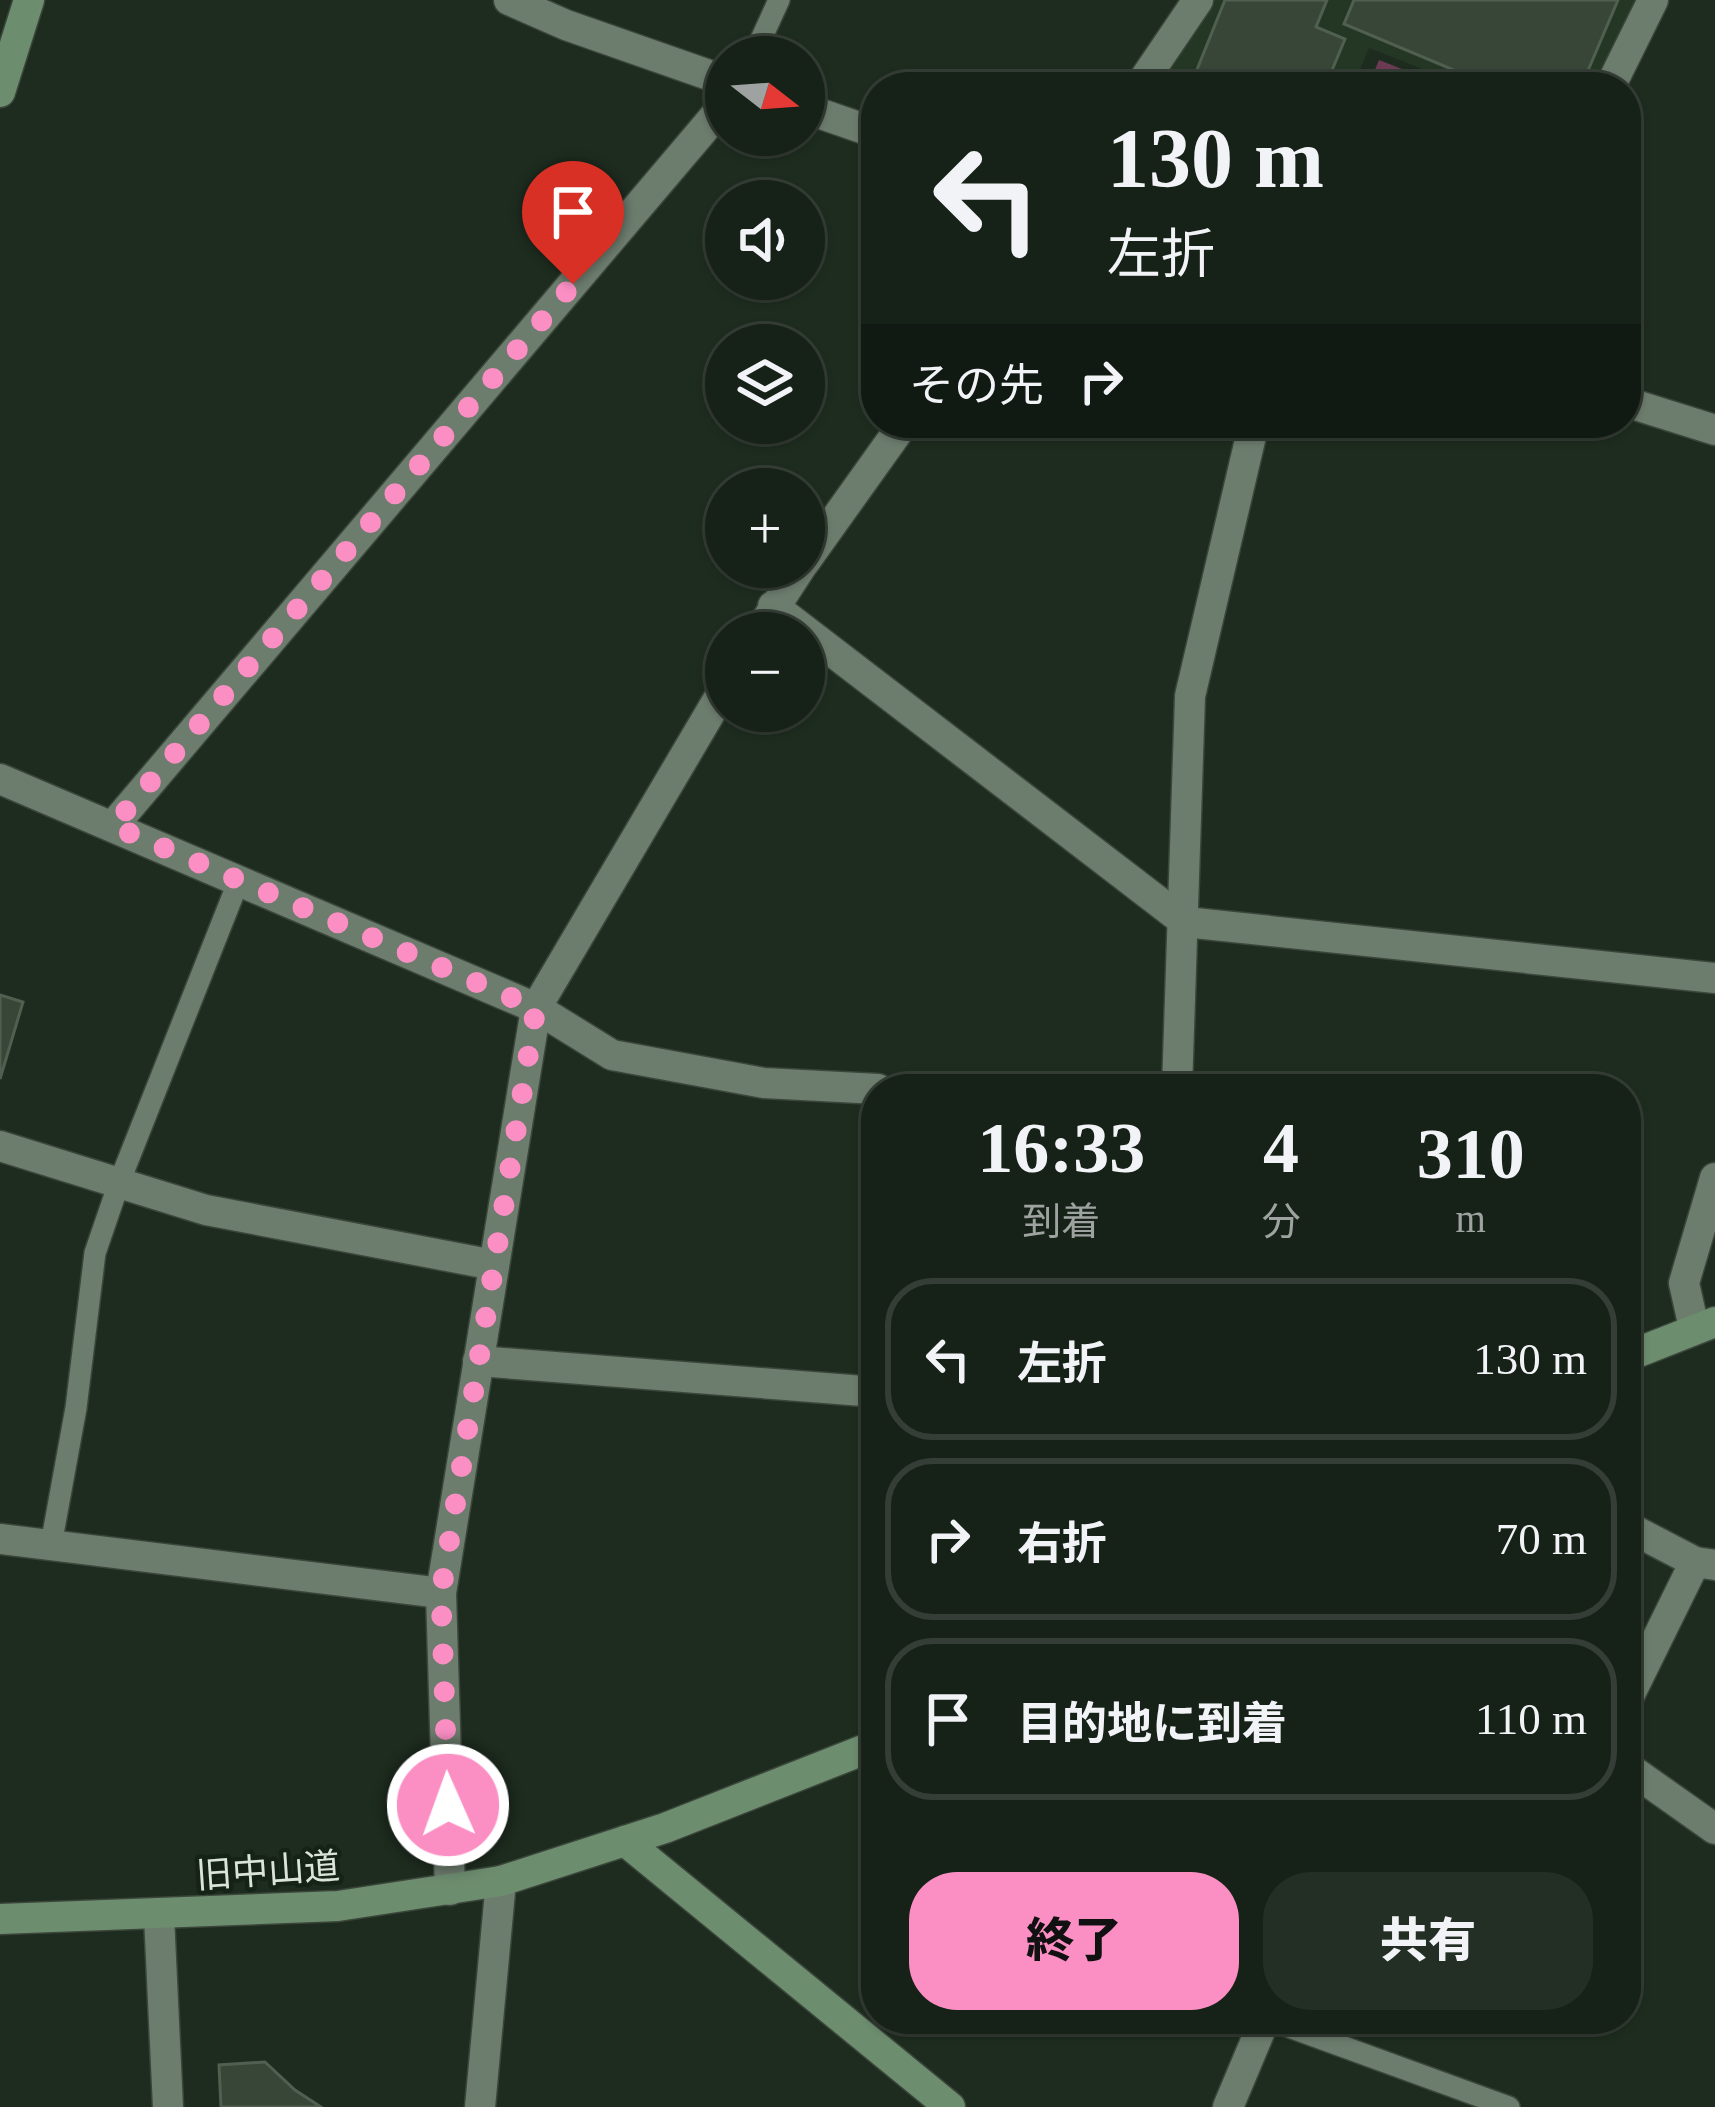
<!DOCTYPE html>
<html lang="ja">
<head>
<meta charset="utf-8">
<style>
  body { margin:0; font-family:"Times New Roman","Noto Sans JP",serif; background:#232e24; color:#f1f3f6; height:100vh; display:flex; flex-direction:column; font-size:45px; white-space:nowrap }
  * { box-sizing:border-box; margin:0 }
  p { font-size:39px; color:#9ea3a1 }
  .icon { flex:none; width:66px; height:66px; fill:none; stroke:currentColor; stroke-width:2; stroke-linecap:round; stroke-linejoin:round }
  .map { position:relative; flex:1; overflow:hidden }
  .panel { position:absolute; left:861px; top:1074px; width:780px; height:960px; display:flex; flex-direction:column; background:#162117; border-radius:48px; box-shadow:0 3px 9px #0004,0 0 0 3px #353e36 }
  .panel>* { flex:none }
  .banner { position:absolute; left:861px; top:72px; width:780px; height:366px; border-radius:48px; box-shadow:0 3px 9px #0004,0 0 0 3px #353e36; background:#162117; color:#f1f3f6; overflow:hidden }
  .needle { width:78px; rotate:107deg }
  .controls { position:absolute; left:705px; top:36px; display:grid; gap:24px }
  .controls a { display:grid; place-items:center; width:120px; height:120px; border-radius:50%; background:#162117; box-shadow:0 3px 9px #0004,0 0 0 3px #353e36; font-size:60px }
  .pin { position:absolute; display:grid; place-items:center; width:102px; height:102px; color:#fff; margin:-123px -51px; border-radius:50% 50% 50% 0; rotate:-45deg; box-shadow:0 0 12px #0007 }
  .pin .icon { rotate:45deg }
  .me { position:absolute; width:132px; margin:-66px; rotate:358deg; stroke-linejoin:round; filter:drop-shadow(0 0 9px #0008) }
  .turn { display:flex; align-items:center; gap:42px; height:252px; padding:0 48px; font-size:54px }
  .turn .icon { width:156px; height:156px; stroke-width:2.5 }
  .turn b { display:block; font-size:84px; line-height:102px }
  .then { display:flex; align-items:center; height:114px; padding:0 48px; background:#0003; gap:24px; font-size:45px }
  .eta { display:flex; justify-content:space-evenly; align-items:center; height:204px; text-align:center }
  .eta b { font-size:72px; font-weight:800; line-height:84px }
  .action { display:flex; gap:24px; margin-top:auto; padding:24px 48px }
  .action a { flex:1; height:138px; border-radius:48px; background:#fb8fc4; color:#111; font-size:48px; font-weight:800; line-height:138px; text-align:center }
  .action a+a { background:#232e24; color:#f1f3f6 }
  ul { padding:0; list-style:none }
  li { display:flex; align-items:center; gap:36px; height:162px; margin:0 24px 18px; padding:0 24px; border:6px solid #353e36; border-radius:48px }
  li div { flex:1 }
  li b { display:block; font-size:45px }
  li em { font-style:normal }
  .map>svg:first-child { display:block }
  .built { fill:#243725 }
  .forest { fill:#6d3a53 }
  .building { fill:#384638; stroke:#505f50; stroke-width:3 }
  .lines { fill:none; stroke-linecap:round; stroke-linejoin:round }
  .lane-casing { stroke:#3b463b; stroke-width:24 }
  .street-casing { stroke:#3b463b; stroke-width:33 }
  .secondary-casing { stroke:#3b463b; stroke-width:33 }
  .lane { stroke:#6c7c6d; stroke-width:21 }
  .street { stroke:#6c7c6d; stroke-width:30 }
  .secondary { stroke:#6d8d6f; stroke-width:30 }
  .route { stroke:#fb8fc4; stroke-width:21; stroke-dasharray:0 37.8 }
  .labels { text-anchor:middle; stroke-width:9; stroke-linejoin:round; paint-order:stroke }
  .street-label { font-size:36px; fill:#dbe4db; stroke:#152216 }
</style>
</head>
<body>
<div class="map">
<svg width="1715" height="2107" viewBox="0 0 1715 2107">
  <rect width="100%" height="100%" fill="#1e2c1f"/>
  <path class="built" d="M1210 0H1637L1592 87H1469L1369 48 1353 87H1158Z"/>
  <path class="forest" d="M1379 60 1448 87H1368Z"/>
  <g class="building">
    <path d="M1225 0H1327L1316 27 1345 39 1325 87H1190Z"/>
    <path d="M1354 0H1618L1581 87H1494L1344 24Z"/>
    <path d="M0 995 23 1002 0 1079Z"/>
    <path d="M265 2062 295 2090 321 2107H221L219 2065Z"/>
  </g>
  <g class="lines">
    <defs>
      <g id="lane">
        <path d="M753 57 779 0"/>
        <path d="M51 1545 76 1408 95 1253 119 1183 239 880"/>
        <path d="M1267 2019 1509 2107"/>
      </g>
      <g id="street">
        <path d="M509 0 566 25 726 81"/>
        <path d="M1139 87 1198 0"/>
        <path d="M1610 87 1653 0"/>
        <path d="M804 108 876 133"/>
        <path d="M1626 402 1715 430"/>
        <path d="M804 563 904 423"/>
        <path d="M773 606 1185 922 1715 978"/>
        <path d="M758 633 801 567"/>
        <path d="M0 779 536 1008 612 1055 764 1083 878 1089"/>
        <path d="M113 826 726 103"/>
        <path d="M1177 1089 1190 696 1254 423"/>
        <path d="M0 1146 206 1210 494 1265"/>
        <path d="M1694 1328 1684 1283 1715 1178"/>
        <path d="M478 1361 876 1392"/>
        <path d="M1626 1526 1695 1562"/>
        <path d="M0 1539 441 1593"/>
        <path d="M1626 1702 1695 1562 1715 1565"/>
        <path d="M1626 1766 1715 1829"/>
        <path d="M450 1890 441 1593 536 1008 726 686"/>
        <path d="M159 1916 168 2107"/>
        <path d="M480 2107 501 1881"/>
        <path d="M1228 2107 1265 2019"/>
      </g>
      <g id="secondary">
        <path d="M0 92 29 0"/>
        <path d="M1626 1357 1715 1322"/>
        <path d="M625 1841 950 2107"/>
        <path d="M0 1919 338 1906 501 1881 665 1828 876 1745"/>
      </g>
    </defs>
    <use href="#lane" class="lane-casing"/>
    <use href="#street" class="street-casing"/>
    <use href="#secondary" class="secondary-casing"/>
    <use href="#lane" class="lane"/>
    <use href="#street" class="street"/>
    <use href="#secondary" class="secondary"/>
  </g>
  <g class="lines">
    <path class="route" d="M448 1805 441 1593 536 1008 113 826 573 284"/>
  </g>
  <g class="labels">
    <g class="street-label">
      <text transform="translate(268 1870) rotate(-4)" y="13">旧中山道</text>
    </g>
  </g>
</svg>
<div class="controls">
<a><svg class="needle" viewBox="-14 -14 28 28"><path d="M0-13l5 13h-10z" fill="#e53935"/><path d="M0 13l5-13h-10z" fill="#9ea3a1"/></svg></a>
<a><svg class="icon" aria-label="sound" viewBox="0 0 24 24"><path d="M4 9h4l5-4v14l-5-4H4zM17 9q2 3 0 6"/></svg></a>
<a><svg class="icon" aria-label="layers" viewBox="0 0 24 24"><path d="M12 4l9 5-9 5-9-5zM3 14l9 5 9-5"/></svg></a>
<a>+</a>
<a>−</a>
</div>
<div class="pin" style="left:573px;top:284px;background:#d93025"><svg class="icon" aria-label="arrive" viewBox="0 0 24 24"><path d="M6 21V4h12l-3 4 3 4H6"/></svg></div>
<svg class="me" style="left:448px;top:1805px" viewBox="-20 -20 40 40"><circle r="17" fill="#fb8fc4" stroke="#fff" stroke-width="3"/><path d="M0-11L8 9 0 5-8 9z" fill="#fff"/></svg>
<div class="banner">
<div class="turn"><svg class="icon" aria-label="left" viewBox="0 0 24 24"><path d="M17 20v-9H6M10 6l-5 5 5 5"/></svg><div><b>130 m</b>左折</div></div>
<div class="then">その先<svg class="icon" aria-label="right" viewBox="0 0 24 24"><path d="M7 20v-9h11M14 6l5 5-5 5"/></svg></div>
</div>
<section class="panel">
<div class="eta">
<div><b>16:33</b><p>到着</p></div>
<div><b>4</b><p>分</p></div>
<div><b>310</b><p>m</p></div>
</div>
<ul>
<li><svg class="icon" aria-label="left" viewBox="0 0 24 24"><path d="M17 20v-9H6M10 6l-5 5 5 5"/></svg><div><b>左折</b></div><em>130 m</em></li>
<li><svg class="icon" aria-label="right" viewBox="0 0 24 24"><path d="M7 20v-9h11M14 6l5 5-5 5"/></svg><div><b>右折</b></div><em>70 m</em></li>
<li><svg class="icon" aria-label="arrive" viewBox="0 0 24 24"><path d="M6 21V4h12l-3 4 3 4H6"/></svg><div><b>目的地に到着</b></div><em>110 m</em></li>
</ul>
<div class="action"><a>終了</a><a>共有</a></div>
</section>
</div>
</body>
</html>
